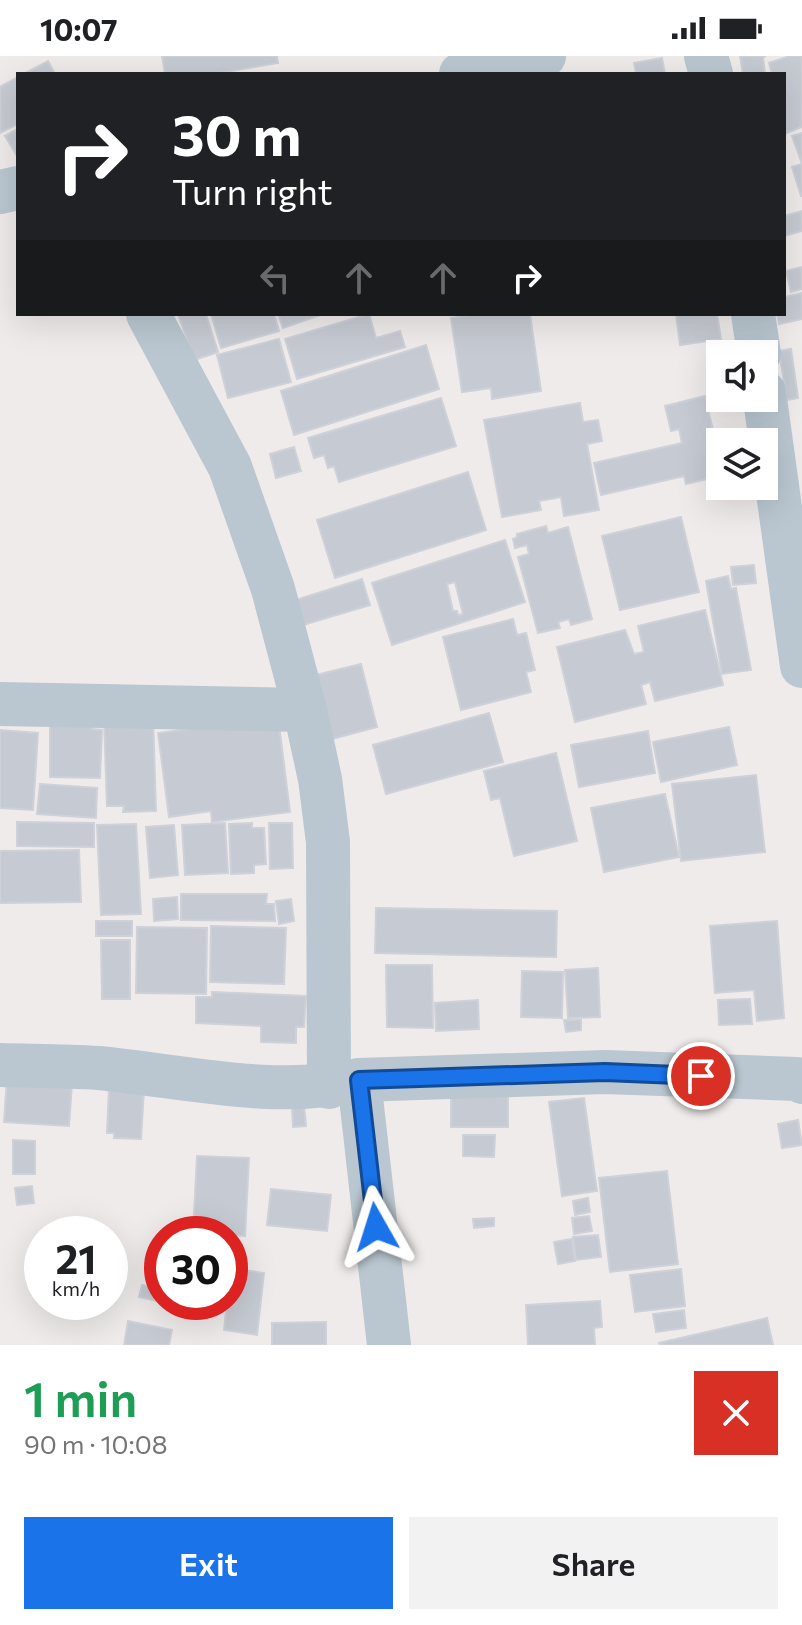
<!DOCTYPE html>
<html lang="en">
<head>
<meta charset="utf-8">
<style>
  body { margin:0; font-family:Commissioner,sans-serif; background:#f2f2f2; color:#202124; height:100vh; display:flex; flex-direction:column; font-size:30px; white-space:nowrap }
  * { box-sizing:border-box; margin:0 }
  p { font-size:26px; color:#757577 }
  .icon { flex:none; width:44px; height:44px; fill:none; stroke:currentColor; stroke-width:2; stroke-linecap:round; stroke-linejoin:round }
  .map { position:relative; height:1289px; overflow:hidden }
  .details { display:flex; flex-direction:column; background:#fff; flex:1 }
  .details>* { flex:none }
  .guide { position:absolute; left:16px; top:16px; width:770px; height:244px; border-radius:0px; box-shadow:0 8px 32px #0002; background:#202124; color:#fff; overflow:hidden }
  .fabs { position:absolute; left:706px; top:284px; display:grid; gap:16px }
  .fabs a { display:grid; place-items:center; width:72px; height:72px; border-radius:0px; background:#fff; box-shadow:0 8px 32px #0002; font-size:40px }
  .speed { position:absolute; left:24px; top:1160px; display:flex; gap:16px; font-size:40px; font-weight:700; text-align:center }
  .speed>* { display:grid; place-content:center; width:104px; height:104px; border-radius:50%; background:#fff; box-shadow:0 8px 32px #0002; line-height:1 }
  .speed small { font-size:20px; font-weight:400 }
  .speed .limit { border:12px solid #d22; background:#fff; color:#111 }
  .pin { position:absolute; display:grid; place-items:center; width:68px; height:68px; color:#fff; margin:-34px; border:4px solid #fff; border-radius:50%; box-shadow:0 2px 8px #0007 }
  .me { position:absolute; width:88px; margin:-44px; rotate:354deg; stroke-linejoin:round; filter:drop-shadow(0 0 6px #0008) }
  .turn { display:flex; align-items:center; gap:28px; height:168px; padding:0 24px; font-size:36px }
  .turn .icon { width:104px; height:104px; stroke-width:2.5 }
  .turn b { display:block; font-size:56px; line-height:68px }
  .lanes { display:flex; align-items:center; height:76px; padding:0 24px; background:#0003; justify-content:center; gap:40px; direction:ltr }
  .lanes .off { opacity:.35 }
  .round { display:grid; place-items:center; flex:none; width:84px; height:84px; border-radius:0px; background:#f2f2f2 }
  .headline { display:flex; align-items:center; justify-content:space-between; height:136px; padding:0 24px }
  h1 { font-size:48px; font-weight:600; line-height:60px; color:#1e9e55 }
  .primary-button { display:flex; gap:16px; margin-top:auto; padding:16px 24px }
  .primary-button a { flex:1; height:92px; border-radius:0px; background:#1a73e8; color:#fff; font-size:32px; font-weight:600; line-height:92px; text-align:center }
  .primary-button a+a { background:#f2f2f2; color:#202124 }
  .status { display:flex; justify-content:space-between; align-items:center; height:56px; padding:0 40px; background:#fff; direction:ltr }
  .status svg { height:22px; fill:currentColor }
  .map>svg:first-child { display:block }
  .building { fill:#c6cad2; stroke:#ced1d8; stroke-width:2; fill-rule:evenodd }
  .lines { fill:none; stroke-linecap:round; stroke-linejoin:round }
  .minor { stroke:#bac7d0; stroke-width:44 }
  .route-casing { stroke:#114b97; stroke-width:20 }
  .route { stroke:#1a73e8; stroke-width:14 }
</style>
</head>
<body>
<div class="status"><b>10:07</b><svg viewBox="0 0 49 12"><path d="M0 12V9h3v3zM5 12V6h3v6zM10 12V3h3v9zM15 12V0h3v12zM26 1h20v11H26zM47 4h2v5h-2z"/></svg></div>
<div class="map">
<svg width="802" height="1289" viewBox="0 0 802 1289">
  <rect width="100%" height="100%" fill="#efebeb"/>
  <g class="building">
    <path d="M162 0H277L278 7 213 18H165Z"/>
    <path d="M740 0H766L763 1 765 18H743Z"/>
    <path d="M790 0H802V71L784 78V18H772L769 7Z"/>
    <path d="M662 2 665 18H636L634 7Z"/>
    <path d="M48 5 55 18H24Z"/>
    <path d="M18 21V68L0 77V31Z"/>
    <path d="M18 73V99L17 100 5 80Z"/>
    <path d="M802 77V140H801L792 111 802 108 792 80Z"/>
    <path d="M802 155V175L784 180V160Z"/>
    <path d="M802 211V233L791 236 786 215Z"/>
    <path d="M802 237V263L779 268 777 258H784V241Z"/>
    <path d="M178 258H206L218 296 194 304Z"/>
    <path d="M211 258H274L279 275 221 292Z"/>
    <path d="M278 258H323L283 272Z"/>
    <path d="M369 258 376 282 400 275 405 291 297 323 285 283Z"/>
    <path d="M478 258H530L541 335 492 343 491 332 462 336 451 262Z"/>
    <path d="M676 258H717L721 283 680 289Z"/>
    <path d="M279 283 291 326 228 342 217 299Z"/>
    <path d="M426 289 439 333 294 379 281 335Z"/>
    <path d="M791 293 798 342 787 344 779 295Z"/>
    <path d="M705 340 720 404V420L686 428 684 420 601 439 594 407 682 387 679 373 671 375 665 350Z"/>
    <path d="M441 342 456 390 339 426 334 410 328 412 324 399 314 402 308 382Z"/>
    <path d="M580 347 583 366 598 364 602 385 587 388 599 454 564 460 561 441 539 445 541 454 502 461 484 364Z"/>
    <path d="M294 391 301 415 276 422 270 398Z"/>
    <path d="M468 416 486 474 335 522 317 464Z"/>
    <path d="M681 461 699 536 620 554 602 480Z"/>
    <path d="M546 470 548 477 568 471 592 563 571 569 569 563 558 566 560 572 538 577 518 501 529 498 527 489 515 492 513 483 517 481V478Z"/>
    <path d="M505 484 525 546 392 589 372 527ZM455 526 463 558 458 559 457 555H453L447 528Z"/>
    <path d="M754 509 756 527 733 529 731 511Z"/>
    <path d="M728 520 731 533 736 532 751 614 722 618 706 525Z"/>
    <path d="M362 523 370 549 303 569 296 544Z"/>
    <path d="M705 554 723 629 655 645 650 626 641 629 646 648 575 666 557 591 625 574 634 598 644 596 638 570Z"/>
    <path d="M513 563 517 579 526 577 535 614 526 616 531 636 461 654 443 581Z"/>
    <path d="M361 608 377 671 332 683 316 619Z"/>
    <path d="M50 655 92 656V673L102 674 100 722 50 721Z"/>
    <path d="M489 657 503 706 386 738 373 689Z"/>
    <path d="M153 661 156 755 123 756 124 750H107L104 662Z"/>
    <path d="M278 661 290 756 212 766 211 755 169 761 158 677Z"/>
    <path d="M729 671 737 709 661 726 653 686Z"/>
    <path d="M0 674 38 677 33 754 0 752Z"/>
    <path d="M648 675 655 717 579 731 571 689Z"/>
    <path d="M556 697 577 785 514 800 500 742 491 744 484 715Z"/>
    <path d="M756 719 765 796 681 805 672 728Z"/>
    <path d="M40 728 97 732 96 762 37 758Z"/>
    <path d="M665 738 679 801 604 816 591 752Z"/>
    <path d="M17 766 94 767V791L17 790Z"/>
    <path d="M225 767 228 817 185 819 182 769Z"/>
    <path d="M252 767V772H264L266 808 254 809V817L231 818 229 768Z"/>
    <path d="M269 767H292L293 812 270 813Z"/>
    <path d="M136 768 141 858 101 859 97 769Z"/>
    <path d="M174 769 178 819 150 822 146 771Z"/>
    <path d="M79 794 81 846 0 847V795Z"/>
    <path d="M181 838H267L266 848H274L275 865 181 864Z"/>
    <path d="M177 841 178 863 154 865 153 843Z"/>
    <path d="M291 843 294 865 279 868 276 845Z"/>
    <path d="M376 852 557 855 556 901 375 897Z"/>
    <rect x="96" y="865" width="36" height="15"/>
    <path d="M777 865 784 962 757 965 754 934 715 937 710 870Z"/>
    <path d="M211 870 286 872 284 928 210 926Z"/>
    <path d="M137 871 207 872 206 938 136 937Z"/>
    <path d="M101 884H130V943H102Z"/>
    <path d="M386 909H432L433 972 387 971Z"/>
    <path d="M598 912 600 961 568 962 565 914Z"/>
    <path d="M522 915 563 916 562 962 521 961Z"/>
    <path d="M212 936 306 940 304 971H296V987L261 986V970L196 967V941H212Z"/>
    <path d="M750 943 752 968 719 969 718 944Z"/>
    <path d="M478 944 479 973 436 975 435 947Z"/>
    <path d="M564 964H581V974L566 976Z"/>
    <path d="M7 1023 72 1027 69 1070 4 1066Z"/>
    <path d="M109 1032 144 1034 141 1083 114 1082V1077H107Z"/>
    <rect x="451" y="1040" width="57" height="31"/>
    <path d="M584 1042 597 1135 562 1140 549 1046Z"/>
    <path d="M304 1049 306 1070 293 1071 292 1050Z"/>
    <path d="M798 1064 802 1089 782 1092 778 1068Z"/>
    <path d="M463 1079H495L494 1101 463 1100Z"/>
    <path d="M13 1084 35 1085V1118H13Z"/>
    <path d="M197 1100 249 1102 245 1180 193 1177Z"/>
    <path d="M667 1115 678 1208 610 1216 599 1122Z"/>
    <path d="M32 1130 34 1147 17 1149 15 1132Z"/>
    <path d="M271 1133 331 1139 327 1175 267 1169Z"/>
    <path d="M588 1142 590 1156 575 1159 573 1145Z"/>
    <path d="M589 1160 592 1175 574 1178 572 1162Z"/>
    <path d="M494 1162V1170L474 1172 473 1163Z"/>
    <path d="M598 1179 601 1201 576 1204 573 1181Z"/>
    <path d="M572 1183 575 1205 558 1208 554 1186Z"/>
    <path d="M231 1212 264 1217 257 1279 224 1274 227 1246H230Z"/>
    <path d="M681 1213 685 1250 635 1256 630 1219Z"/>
    <path d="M142 1229 162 1233V1246L139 1241Z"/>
    <path d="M600 1245 602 1271 594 1272 595 1289H528L526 1249Z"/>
    <path d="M684 1254 686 1272 656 1276 653 1258Z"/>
    <path d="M767 1262 773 1289H660L659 1287Z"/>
    <path d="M128 1265 172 1274 169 1289H124Z"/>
    <path d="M326 1266V1289H272V1267Z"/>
  </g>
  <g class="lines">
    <g class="minor">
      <path d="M706 0 711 18"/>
      <path d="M461 18 544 0"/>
      <path d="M0 136 18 132"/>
      <path d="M148 258 230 411 273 533 305 654 320 723 328 786 329 1031"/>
      <path d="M753 258 759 298"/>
      <path d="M764 336 802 610"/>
      <path d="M0 648 305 654"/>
      <path d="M0 1009C33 1010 65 1010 98 1012 184 1020 273 1043 359 1024L605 1016 797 1023 802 1026"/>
      <path d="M359 1024 389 1289"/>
    </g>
  </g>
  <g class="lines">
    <defs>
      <path id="route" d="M376 1171 359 1024 605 1016 701 1020"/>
    </defs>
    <use href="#route" class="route-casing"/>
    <use href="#route" class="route"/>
  </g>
</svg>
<div class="fabs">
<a><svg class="icon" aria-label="sound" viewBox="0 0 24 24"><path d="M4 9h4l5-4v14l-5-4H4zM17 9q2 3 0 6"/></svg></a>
<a><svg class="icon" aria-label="layers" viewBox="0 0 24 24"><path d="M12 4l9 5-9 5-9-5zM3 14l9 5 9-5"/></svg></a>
</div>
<div class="speed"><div>21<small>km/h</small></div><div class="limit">30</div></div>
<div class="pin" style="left:701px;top:1020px;background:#d93025"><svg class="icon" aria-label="arrive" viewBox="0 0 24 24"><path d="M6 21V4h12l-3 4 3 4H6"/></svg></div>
<svg class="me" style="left:376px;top:1171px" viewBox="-20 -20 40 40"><path d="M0-17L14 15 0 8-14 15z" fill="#1a73e8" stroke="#fff" stroke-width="4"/></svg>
<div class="guide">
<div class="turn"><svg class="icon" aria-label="right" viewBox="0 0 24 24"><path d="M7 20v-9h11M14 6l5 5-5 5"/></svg><div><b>30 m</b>Turn right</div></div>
<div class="lanes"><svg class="icon off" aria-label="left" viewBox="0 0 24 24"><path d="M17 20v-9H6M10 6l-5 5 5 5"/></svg><svg class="icon off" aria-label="ahead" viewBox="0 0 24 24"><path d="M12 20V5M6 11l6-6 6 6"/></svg><svg class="icon off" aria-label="ahead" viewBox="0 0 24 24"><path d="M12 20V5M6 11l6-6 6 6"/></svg><svg class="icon" aria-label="right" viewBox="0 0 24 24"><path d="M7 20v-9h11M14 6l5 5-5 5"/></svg></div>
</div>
</div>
<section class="details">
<div class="headline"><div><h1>1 min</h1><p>90 m · 10:08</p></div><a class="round" style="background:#d93025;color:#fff"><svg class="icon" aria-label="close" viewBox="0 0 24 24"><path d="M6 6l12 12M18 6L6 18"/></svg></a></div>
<div class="primary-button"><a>Exit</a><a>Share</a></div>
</section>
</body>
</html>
